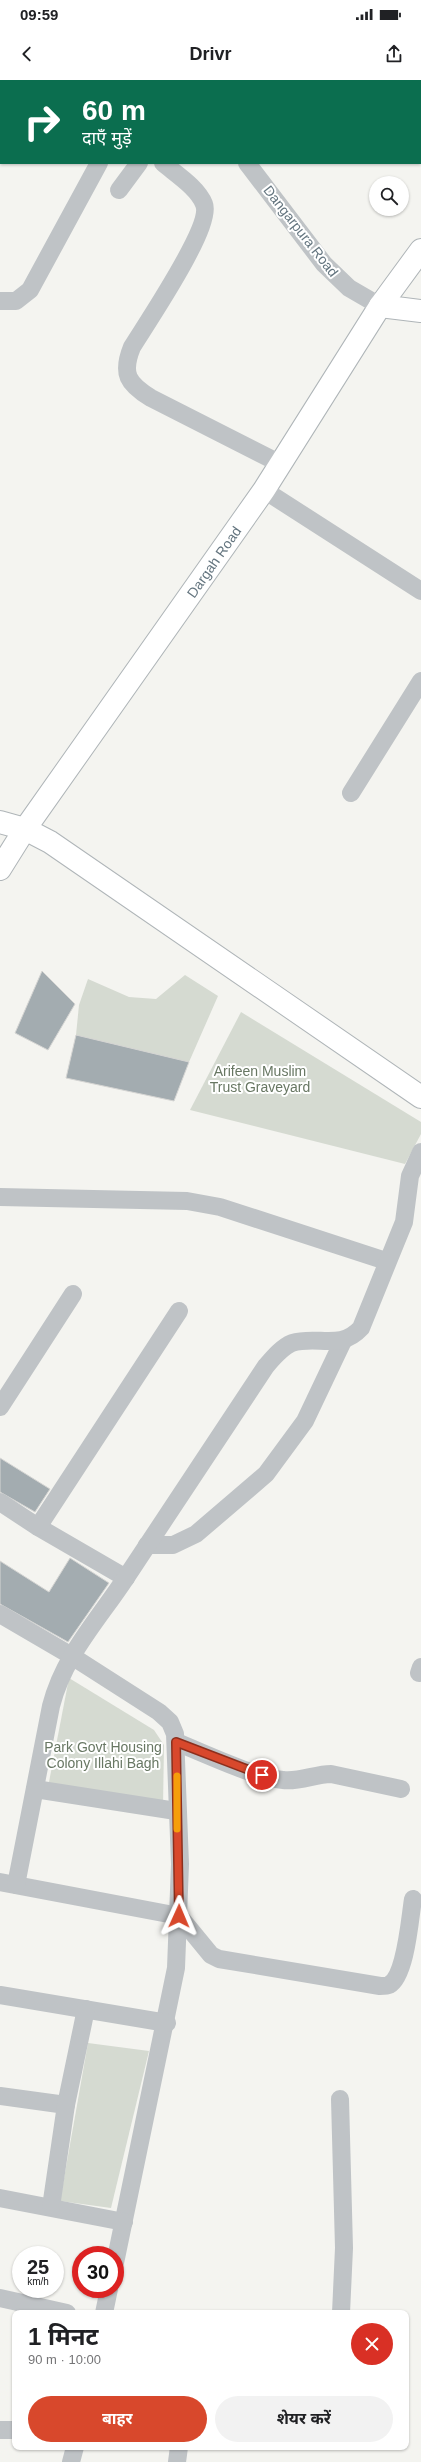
<!DOCTYPE html>
<html lang="hi">
<head>
<meta charset="utf-8">
<style>
  body { margin:0; font-family:Arial,"Noto Sans Devanagari",sans-serif; background:#f2f2f2; color:#202124; height:100vh; display:flex; flex-direction:column; font-size:15px; white-space:nowrap }
  * { box-sizing:border-box; margin:0 }
  p { font-size:13px; color:#757577 }
  .icon { flex:none; width:22px; height:22px; fill:none; stroke:currentColor; stroke-width:2; stroke-linecap:round; stroke-linejoin:round }
  .map { position:relative; flex:1; overflow:hidden }
  .panel { position:absolute; left:12px; top:2230px; width:397px; height:140px; display:flex; flex-direction:column; background:#fff; border-radius:8px; box-shadow:0 1px 3px #0004 }
  .panel>* { flex:none }
  .banner { position:absolute; left:0px; top:0px; width:421px; height:84px; box-shadow:0 1px 3px #0004; background:#0b6e4f; color:#fff; overflow:hidden }
  .fabs { position:absolute; left:369px; top:96px; display:grid; gap:8px }
  .fabs a { display:grid; place-items:center; width:40px; height:40px; border-radius:50%; background:#fff; box-shadow:0 1px 3px #0004; font-size:20px }
  .speed { position:absolute; left:12px; top:2166px; display:flex; gap:8px; font-size:20px; font-weight:700; text-align:center }
  .speed>* { display:grid; place-content:center; width:52px; height:52px; border-radius:50%; background:#fff; box-shadow:0 1px 3px #0004; line-height:1 }
  .speed small { font-size:10px; font-weight:400 }
  .speed .limit { border:6px solid #d22; background:#fff; color:#111 }
  .pin { position:absolute; display:grid; place-items:center; width:34px; height:34px; color:#fff; margin:-17px; border:2px solid #fff; border-radius:50%; box-shadow:0 1px 4px #0007 }
  .me { position:absolute; width:44px; margin:-22px; rotate:1deg; stroke-linejoin:round; filter:drop-shadow(0 0 3px #0008) }
  .turn { display:flex; align-items:center; gap:14px; height:84px; padding:0 16px; font-size:18px }
  .turn .icon { width:52px; height:52px; stroke-width:2.5 }
  .turn b { display:block; font-size:28px; line-height:34px }
  .round { display:grid; place-items:center; flex:none; width:42px; height:42px; border-radius:21px; background:#f2f2f2 }
  .summary { display:flex; align-items:center; justify-content:space-between; height:68px; padding:0 16px }
  h1 { font-size:24px; font-weight:700; line-height:30px }
  .cta { display:flex; gap:8px; margin-top:auto; padding:8px 16px }
  .cta a { flex:1; height:46px; border-radius:24px; background:#d8482c; color:#fff; font-size:16px; font-weight:700; line-height:46px; text-align:center }
  .cta a+a { background:#f2f2f2; color:#202124 }
  .status { display:flex; justify-content:space-between; align-items:center; height:28px; padding:0 20px; background:#fff; direction:ltr }
  .status svg { height:11px; fill:currentColor }
  header { display:flex; justify-content:space-between; align-items:center; height:52px; padding:0 16px; background:#fff; font-size:18px; font-weight:700 }
  .map>svg:first-child { display:block }
  .green { fill:#d5dad1 }
  .building { fill:#a3acb0; stroke:#d5d5d3 }
  .lines { fill:none; stroke-linecap:round; stroke-linejoin:round }
  .secondary-casing { stroke:#afb5b8; stroke-width:24 }
  .street { stroke:#bfc3c6; stroke-width:18 }
  .secondary { stroke:#fff; stroke-width:22 }
  .route-casing { stroke:#8c2f1d; stroke-width:10 }
  .route { stroke:#d8482c; stroke-width:7 }
  .slow { stroke:#f59e0b; stroke-width:7 }
  .labels { text-anchor:middle; stroke-width:4; stroke-linejoin:round; paint-order:stroke }
  .street-label { font-size:14px; fill:#64757f; stroke:#fff }
  .park-label { font-size:14px; fill:#687763; stroke:#fff }
</style>
</head>
<body>
<div class="status"><b>09:59</b><svg viewBox="0 0 49 12"><path d="M0 12V9h3v3zM5 12V6h3v6zM10 12V3h3v9zM15 12V0h3v12zM26 1h20v11H26zM47 4h2v5h-2z"/></svg></div>
<header><svg class="icon" aria-label="back" viewBox="0 0 24 24"><path d="M15 5l-7 7 7 7"/></svg>Drivr<svg class="icon" aria-label="share" viewBox="0 0 24 24"><path d="M12 15V3M7 8l5-5 5 5M5 13v7h14v-7"/></svg></header>
<div class="map">
<svg width="421" height="2382" viewBox="0 0 421 2382">
  <rect width="100%" height="100%" fill="#f4f4f0"/>
  <g class="green">
    <path d="M185 895 218 916 189 982 76 955 79 925 88 899 129 917 156 919Z"/>
    <path d="M241 932 421 1042V1054L405 1084 190 1030Z"/>
    <path d="M69 1598 154 1650 164 1665 163 1727 61 1718 49 1702Z"/>
    <path d="M88 1963 149 1971 111 2128 60 2121Z"/>
  </g>
  <g class="building">
    <path d="M42 891 75 924 48 970 15 953Z"/>
    <path d="M76 955 189 982 174 1021 66 998Z"/>
    <path d="M0 1378 50 1409 35 1432 0 1412Z"/>
    <path d="M70 1478 109 1503 68 1562 0 1524V1481L49 1512Z"/>
  </g>
  <g class="lines">
    <defs>
      <g id="secondary">
        <path d="M380 226 421 231"/>
        <path d="M0 742 25 749 50 762 421 1017"/>
        <path d="M0 789 25 749 264 410 380 226 421 170"/>
      </g>
    </defs>
    <use href="#secondary" class="secondary-casing"/>
    <g class="street">
      <path d="M77 0 79 1"/>
      <path d="M153 0 154 1"/>
      <path d="M29 1V0"/>
      <path d="M215 1 216 0"/>
      <path d="M0 50 1 49"/>
      <path d="M163 83C176 94 198 108 204 124 213 146 146 244 132 267 121 294 128 304 151 318L281 384"/>
      <path d="M247 83 324 184 349 208 380 226"/>
      <path d="M119 110 139 83"/>
      <path d="M0 221H16L30 210 99 83"/>
      <path d="M264 410 421 511"/>
      <path d="M351 713 421 601"/>
      <path d="M0 1117 187 1121 220 1127 386 1181"/>
      <path d="M0 1327 73 1214"/>
      <path d="M0 1422 38 1447 126 1498"/>
      <path d="M38 1447 179 1231"/>
      <path d="M147 1465H173L196 1454 266 1394 305 1341 343 1261"/>
      <path d="M0 1534 70 1575 159 1632 170 1642 175 1654 180 1784 176 1888 115 2183"/>
      <path d="M419 1593 421 1587"/>
      <path d="M176 1662C204 1673 256 1698 283 1700 300 1702 315 1694 331 1694L401 1709"/>
      <path d="M35 1709 176 1731"/>
      <path d="M0 1802 179 1836 211 1875 219 1879 380 1906C382 1906 387 1906 389 1905 406 1896 410 1837 413 1819"/>
      <path d="M16 1805 51 1626C64 1575 99 1539 127 1496 173 1426 220 1356 266 1286 273 1278 282 1267 292 1263 318 1255 340 1271 361 1248L404 1142 410 1096 421 1072"/>
      <path d="M0 1915 167 1943"/>
      <path d="M0 2016 66 2025"/>
      <path d="M340 2019 344 2168 341 2233"/>
      <path d="M0 2118 124 2142"/>
      <path d="M51 2127 66 2025 86 1929"/>
      <path d="M0 2218 67 2233"/>
      <path d="M104 2233 109 2209"/>
      <path d="M0 2350H15"/>
      <path d="M71 2382 75 2367"/>
      <path d="M177 2382 179 2367"/>
    </g>
    <use href="#secondary" class="secondary"/>
  </g>
  <g class="lines">
    <defs>
      <path id="route" d="M179 1836 176 1662 262 1695"/>
    </defs>
    <use href="#route" class="route-casing"/>
    <use href="#route" class="route"/>
    <path class="slow" d="M177 1696V1749"/>
  </g>
  <g class="labels">
    <g class="street-label">
      <text transform="translate(301 151) rotate(52)" y="5">Dangarpura Road</text>
      <text transform="translate(214 482) rotate(-55)" y="5">Dargah Road</text>
    </g>
    <g class="park-label">
      <text x="260" y="996">Arifeen Muslim<tspan x="260" dy="16">Trust Graveyard</tspan></text>
      <text x="103" y="1672">Park Govt Housing<tspan x="103" dy="16">Colony Illahi Bagh</tspan></text>
    </g>
  </g>
</svg>
<div class="fabs">
<a><svg class="icon" aria-label="search" viewBox="0 0 24 24"><circle cx="10" cy="10" r="6"/><path d="M15 15l6 6"/></svg></a>
</div>
<div class="speed"><div>25<small>km/h</small></div><div class="limit">30</div></div>
<div class="pin" style="left:262px;top:1695px;background:#d93025"><svg class="icon" aria-label="arrive" viewBox="0 0 24 24"><path d="M6 21V4h12l-3 4 3 4H6"/></svg></div>
<svg class="me" style="left:179px;top:1836px" viewBox="-20 -20 40 40"><path d="M0-17L14 15 0 8-14 15z" fill="#d8482c" stroke="#fff" stroke-width="4"/></svg>
<div class="banner">
<div class="turn"><svg class="icon" aria-label="right" viewBox="0 0 24 24"><path d="M7 20v-9h11M14 6l5 5-5 5"/></svg><div><b>60 m</b>दाएँ मुड़ें</div></div>
</div>
<section class="panel">
<div class="summary"><div><h1>1 मिनट</h1><p>90 m · 10:00</p></div><a class="round" style="background:#d93025;color:#fff"><svg class="icon" aria-label="close" viewBox="0 0 24 24"><path d="M6 6l12 12M18 6L6 18"/></svg></a></div>
<div class="cta"><a>बाहर</a><a>शेयर करें</a></div>
</section>
</div>
</body>
</html>
